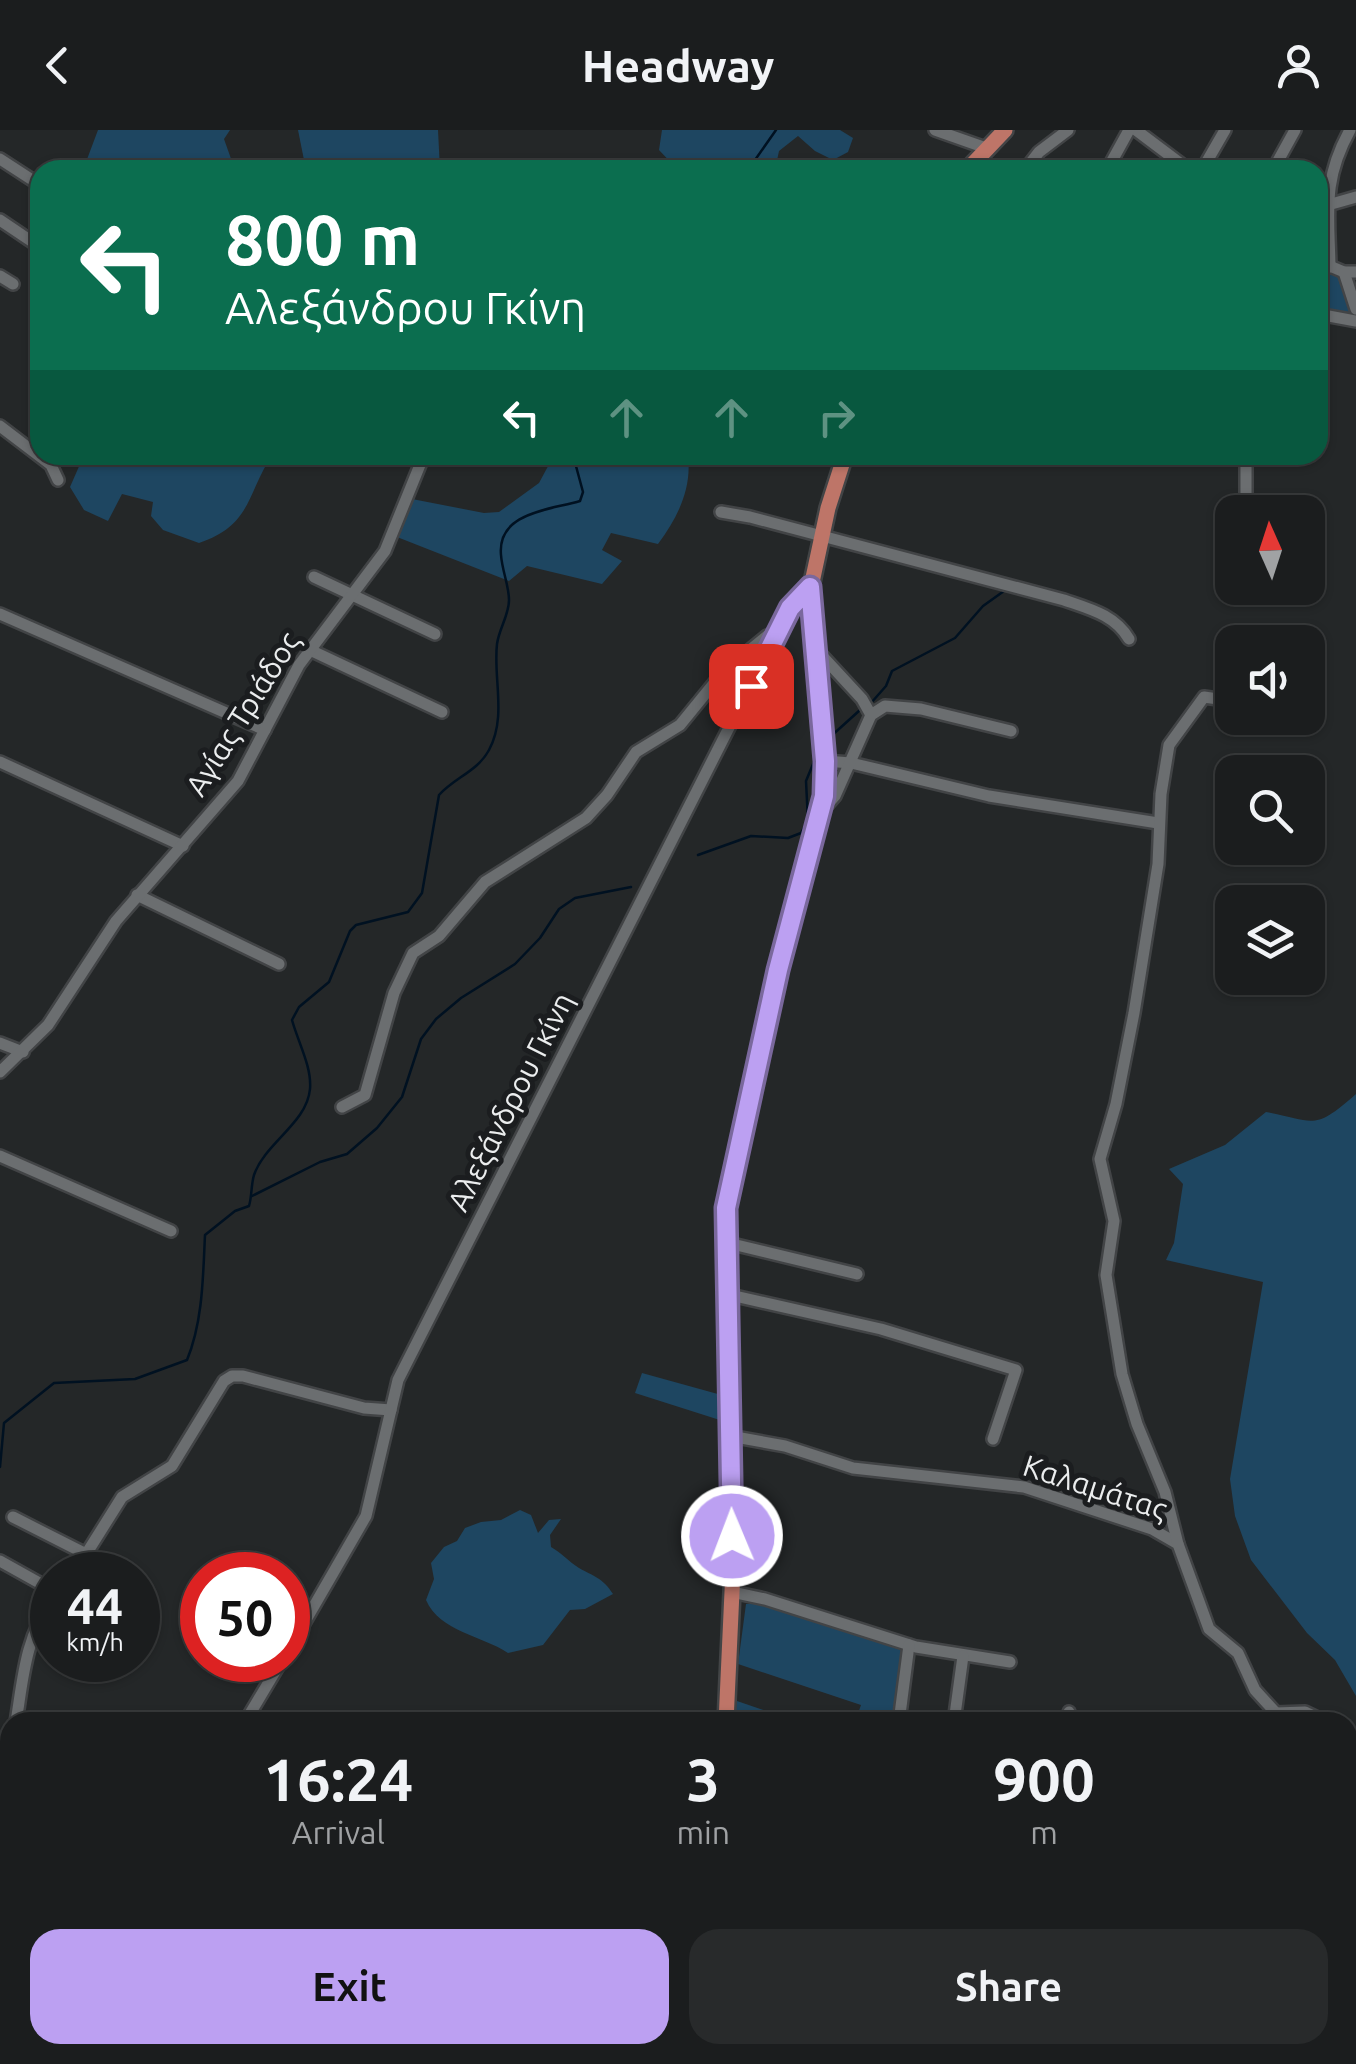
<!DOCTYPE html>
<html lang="en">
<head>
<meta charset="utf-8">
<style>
  body { margin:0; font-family:Ubuntu,sans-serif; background:#282a2b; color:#f1f3f6; height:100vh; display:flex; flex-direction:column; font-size:38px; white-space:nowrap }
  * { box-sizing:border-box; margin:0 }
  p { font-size:32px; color:#a0a2a4 }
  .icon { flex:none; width:55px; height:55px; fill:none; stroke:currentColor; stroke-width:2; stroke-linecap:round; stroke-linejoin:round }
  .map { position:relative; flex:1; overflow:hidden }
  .sheet { position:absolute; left:0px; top:1582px; width:1358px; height:352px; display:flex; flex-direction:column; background:#1b1d1e; border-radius:30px 30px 0 0; box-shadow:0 2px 8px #0004,0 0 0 2px #393b3c }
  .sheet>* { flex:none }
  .guide { position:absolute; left:30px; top:30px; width:1298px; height:305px; border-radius:30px; box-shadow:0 2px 8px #0004,0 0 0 2px #393b3c; background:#0b6e4f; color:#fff; overflow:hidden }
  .needle { width:65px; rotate:357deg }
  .buttons { position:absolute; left:1215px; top:365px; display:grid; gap:20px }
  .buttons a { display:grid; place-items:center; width:110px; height:110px; border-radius:20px; background:#1b1d1e; box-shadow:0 2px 8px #0004,0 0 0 2px #393b3c; font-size:50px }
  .speed { position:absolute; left:30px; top:1422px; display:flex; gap:20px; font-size:50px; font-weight:700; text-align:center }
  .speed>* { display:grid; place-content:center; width:130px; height:130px; border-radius:50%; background:#1b1d1e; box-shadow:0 2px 8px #0004,0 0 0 2px #393b3c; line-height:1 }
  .speed small { font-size:25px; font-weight:400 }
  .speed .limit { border:15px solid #d22; background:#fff; color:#111 }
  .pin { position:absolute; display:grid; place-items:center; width:85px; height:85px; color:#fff; margin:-42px; border-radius:20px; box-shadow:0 5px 15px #0006 }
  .me { position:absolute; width:110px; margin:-55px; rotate:359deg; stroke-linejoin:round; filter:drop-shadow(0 0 8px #0008) }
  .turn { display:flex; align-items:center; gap:35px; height:210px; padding:0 30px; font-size:45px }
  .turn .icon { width:130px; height:130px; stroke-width:2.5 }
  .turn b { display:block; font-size:70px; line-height:85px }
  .lanes { display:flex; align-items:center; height:95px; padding:0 30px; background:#0003; justify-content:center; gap:50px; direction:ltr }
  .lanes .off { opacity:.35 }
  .eta { display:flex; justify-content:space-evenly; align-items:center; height:170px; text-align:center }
  .eta b { font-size:60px; font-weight:600; line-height:70px }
  .button { display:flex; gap:20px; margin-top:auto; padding:20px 30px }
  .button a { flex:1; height:115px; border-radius:30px; background:#bca0f2; color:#111; font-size:40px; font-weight:600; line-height:115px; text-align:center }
  .button a+a { background:#282a2b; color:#f1f3f6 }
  header { display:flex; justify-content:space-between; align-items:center; height:130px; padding:0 30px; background:#1b1d1e; font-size:45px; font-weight:600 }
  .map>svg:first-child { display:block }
  .green { fill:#1e4661 }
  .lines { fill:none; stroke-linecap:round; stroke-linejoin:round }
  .stream { stroke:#001121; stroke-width:2.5 }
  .minor-casing { stroke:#424446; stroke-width:16 }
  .major-casing { stroke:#424446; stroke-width:20 }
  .minor { stroke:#6b6e70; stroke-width:11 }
  .major { stroke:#be7568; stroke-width:15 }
  .route-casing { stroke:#7a689d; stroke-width:25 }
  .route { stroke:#bca0f2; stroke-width:18 }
  .labels { text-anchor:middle; stroke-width:10; stroke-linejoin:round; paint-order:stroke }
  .street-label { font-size:30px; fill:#ebedee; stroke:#1b1d1f }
</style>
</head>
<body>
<header><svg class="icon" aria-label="back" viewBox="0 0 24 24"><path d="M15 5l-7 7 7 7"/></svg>Headway<svg class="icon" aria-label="person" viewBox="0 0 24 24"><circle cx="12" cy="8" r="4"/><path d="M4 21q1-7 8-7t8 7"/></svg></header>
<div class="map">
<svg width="1356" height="1934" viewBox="0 0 1356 1934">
  <rect width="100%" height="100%" fill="#242728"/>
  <g class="green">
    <path d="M98 0H230L224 9 235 40H83Z"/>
    <path d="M298 0H438L440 40H306Z"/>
    <path d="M662 0H840L853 8 848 22 833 30 815 21 798 6 779 21 775 40H722L725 32 709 40H678L659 20Z"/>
    <path d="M1325 140 1341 147 1352 177 1347 186 1318 180V153Z"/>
    <path d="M84 325H272C245 368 251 395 199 413L163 400 151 386 153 372 122 364 108 391 84 380 70 357Z"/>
    <path d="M554 325H688C692 359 678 387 658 414L611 403 602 420 622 431 602 454 527 436 509 451 397 407 412 369 484 383 499 382 539 353Z"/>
    <path d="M1356 964V1566L1335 1530 1307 1503 1251 1430 1235 1386 1230 1349 1263 1152 1166 1130 1174 1113 1183 1054 1169 1039 1225 1015 1266 982C1316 992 1314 1001 1356 964Z"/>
    <path d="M642 1243 725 1266 726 1292 635 1263Z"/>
    <path d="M520 1380 531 1385 538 1403 549 1390 561 1389 550 1405 551 1417C562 1423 569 1432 579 1438 593 1446 603 1448 613 1464L585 1479 570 1480 543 1515 508 1523C481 1505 440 1502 426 1470L434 1449 431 1433 444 1417 457 1411 465 1398 481 1392 501 1390Z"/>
    <path d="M764 1472 906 1515 893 1592H855L861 1575 738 1534 746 1474Z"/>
    <path d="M737 1571 799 1592H734Z"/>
  </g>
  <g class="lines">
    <g class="stream">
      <path d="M748 40 776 0"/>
      <path d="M871 573 886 556 892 541 955 508 983 476 1004 461"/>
      <path d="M829 608 860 580"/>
      <path d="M698 725 751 706 788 708 801 703 808 691 806 651 818 622"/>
      <path d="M252 1066 320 1032 347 1024 377 998 402 967 421 909 436 889 461 868 515 834 540 808 559 779 575 768 631 757"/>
      <path d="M0 1337 4 1293 54 1253 135 1249 187 1230C203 1191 203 1146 205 1105L235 1081 249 1076C252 1066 251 1055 254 1045 265 1013 307 993 310 959 312 937 298 912 292 890L299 877 329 852 350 801 356 795 408 782 422 763 439 665C454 648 478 641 489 620 507 587 493 548 497 514 499 499 509 485 509 470 509 456 502 440 501 425 497 382 550 380 580 371L583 362 573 325"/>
    </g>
    <defs>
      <g id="minor">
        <path d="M935 0 986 18"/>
        <path d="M1136 0 1189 40"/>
        <path d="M0 29 40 55"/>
        <path d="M1025 40 1039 22 1068 0"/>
        <path d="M1107 40 1129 0"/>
        <path d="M1202 40 1225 0"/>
        <path d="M1273 40 1295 0"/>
        <path d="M1328 75 1356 67"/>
        <path d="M0 90 34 113"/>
        <path d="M1318 131 1344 142H1356"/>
        <path d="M1330 137C1329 83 1322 50 1350 0"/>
        <path d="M1344 142 1356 179"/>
        <path d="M0 146 13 154"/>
        <path d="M1318 184 1356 191"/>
        <path d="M0 296 51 335 58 350"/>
        <path d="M1246 325V364"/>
        <path d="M721 382 750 387 1064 470C1090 479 1115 485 1129 509"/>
        <path d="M314 447 435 504"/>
        <path d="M0 484 265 600"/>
        <path d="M814 517 862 569 871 585"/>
        <path d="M310 520 442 582"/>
        <path d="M825 631 851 633 989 666 1158 693"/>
        <path d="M0 632 183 716"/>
        <path d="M821 682 835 666 871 585 885 576 921 579 1011 601"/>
        <path d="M137 765 279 834"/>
        <path d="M0 913 23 922"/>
        <path d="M0 942 48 895 116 791 238 651 299 535 385 421 424 325"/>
        <path d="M342 977 365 965 394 863 413 823 439 806 485 752 586 688 607 665 636 622 680 595 724 541 767 506 778 502"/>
        <path d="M0 1026 171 1101"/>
        <path d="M724 1112 857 1144"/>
        <path d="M726 1164 881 1199 1016 1240 993 1309"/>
        <path d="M730 1306 785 1316 853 1338 1024 1357 1152 1399 1178 1414 1209 1499 1238 1523 1255 1560 1276 1583 1275 1592"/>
        <path d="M13 1387 88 1425"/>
        <path d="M1178 1414 1165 1362 1137 1294 1122 1244 1106 1145 1114 1091 1100 1029 1116 974 1134 883 1158 734 1161 664 1169 615 1204 567 1232 571"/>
        <path d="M0 1431 52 1460"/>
        <path d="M73 1445 122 1367 172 1336 224 1251 232 1246H243L364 1278 391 1280"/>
        <path d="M732 1462 765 1469 916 1517 1010 1532"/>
        <path d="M288 1521 366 1386 398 1250 778 501 790 479 811 457"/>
        <path d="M1276 1583 1305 1582 1326 1592"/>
        <path d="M16 1592C23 1549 25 1508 52 1471"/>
        <path d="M245 1592 282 1530"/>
        <path d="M899 1592 909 1515"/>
        <path d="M954 1592 963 1526"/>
        <path d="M1067 1592 1069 1582"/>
        <path d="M1348 1607 1356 1611"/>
        <path d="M0 1640 10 1612"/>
        <path d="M1348 1765 1356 1795"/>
        <path d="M0 1777 10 1782"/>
        <path d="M0 1843 10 1847"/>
        <path d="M0 1901 10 1905"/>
        <path d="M849 1925V1930L861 1934"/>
        <path d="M20 1934 22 1925"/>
        <path d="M322 1934 343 1925"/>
        <path d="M392 1934 398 1925"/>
        <path d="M1032 1934 1036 1925"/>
        <path d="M1322 1934 1345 1925"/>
      </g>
      <g id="major">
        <path d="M967 40 1005 0"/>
        <path d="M726 1592 733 1440 725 1078 779 840 824 665 825 631 811 457 828 378 845 325"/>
        <path d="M627 1925 628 1934"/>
        <path d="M582 1934 586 1925"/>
      </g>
    </defs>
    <use href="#minor" class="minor-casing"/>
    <use href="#major" class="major-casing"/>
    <use href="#minor" class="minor"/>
    <use href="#major" class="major"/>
  </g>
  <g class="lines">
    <defs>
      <path id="route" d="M732 1406 726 1078 778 840 824 666 825 631 810 457 790 478 751 556"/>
    </defs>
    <use href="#route" class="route-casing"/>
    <use href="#route" class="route"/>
  </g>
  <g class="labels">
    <g class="street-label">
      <text transform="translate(243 584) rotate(-58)" y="10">Αγίας Τριάδος</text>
      <text transform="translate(511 972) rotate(-63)" y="10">Αλεξάνδρου Γκίνη</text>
      <text transform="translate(1095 1358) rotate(18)" y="10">Καλαμάτας</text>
    </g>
  </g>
</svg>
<div class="buttons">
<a><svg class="needle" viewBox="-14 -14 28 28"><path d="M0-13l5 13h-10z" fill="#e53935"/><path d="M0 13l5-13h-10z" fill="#a0a2a4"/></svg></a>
<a><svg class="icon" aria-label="sound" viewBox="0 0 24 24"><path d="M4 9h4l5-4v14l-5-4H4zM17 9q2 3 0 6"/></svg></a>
<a><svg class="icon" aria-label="search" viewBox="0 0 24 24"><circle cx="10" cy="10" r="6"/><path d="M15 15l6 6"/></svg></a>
<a><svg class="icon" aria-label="layers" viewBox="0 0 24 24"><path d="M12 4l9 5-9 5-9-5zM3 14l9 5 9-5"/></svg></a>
</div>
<div class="speed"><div>44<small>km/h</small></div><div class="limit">50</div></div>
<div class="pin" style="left:751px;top:556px;background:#d93025"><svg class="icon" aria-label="arrive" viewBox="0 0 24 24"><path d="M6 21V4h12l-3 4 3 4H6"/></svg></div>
<svg class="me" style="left:732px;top:1406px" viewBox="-20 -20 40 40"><circle r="17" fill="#bca0f2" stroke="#fff" stroke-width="3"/><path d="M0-11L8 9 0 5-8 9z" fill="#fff"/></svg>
<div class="guide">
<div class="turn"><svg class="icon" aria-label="left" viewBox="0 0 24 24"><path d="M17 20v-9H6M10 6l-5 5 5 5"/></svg><div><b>800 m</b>Αλεξάνδρου Γκίνη</div></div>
<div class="lanes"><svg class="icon" aria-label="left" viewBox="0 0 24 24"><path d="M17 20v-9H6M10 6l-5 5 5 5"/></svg><svg class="icon off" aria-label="ahead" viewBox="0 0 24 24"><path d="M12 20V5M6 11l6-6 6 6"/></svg><svg class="icon off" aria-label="ahead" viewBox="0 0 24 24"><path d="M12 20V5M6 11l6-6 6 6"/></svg><svg class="icon off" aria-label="right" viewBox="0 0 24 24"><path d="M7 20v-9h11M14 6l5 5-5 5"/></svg></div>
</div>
<section class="sheet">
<div class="eta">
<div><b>16:24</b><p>Arrival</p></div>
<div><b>3</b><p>min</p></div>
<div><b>900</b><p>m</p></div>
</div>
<div class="button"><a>Exit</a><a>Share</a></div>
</section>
</div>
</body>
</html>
